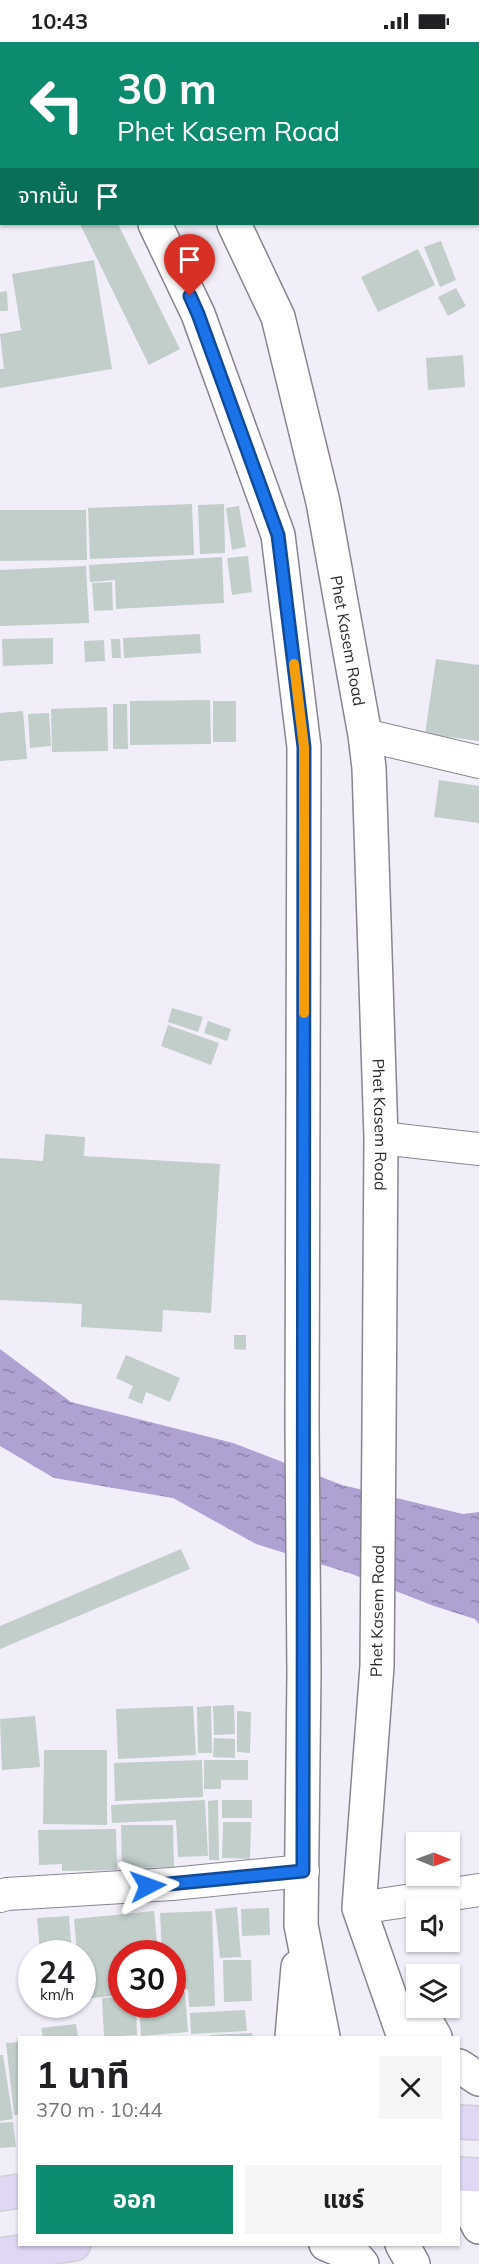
<!DOCTYPE html>
<html lang="th">
<head>
<meta charset="utf-8">
<style>
  body { margin:0; font-family:Mulish,"Noto Sans Thai",sans-serif; background:#f6f6f6; color:#202124; height:100vh; display:flex; flex-direction:column; font-size:22px; white-space:nowrap }
  * { box-sizing:border-box; margin:0 }
  p { font-size:20px; color:#757577 }
  .icon { flex:none; width:33px; height:33px; fill:none; stroke:currentColor; stroke-width:2; stroke-linecap:round; stroke-linejoin:round }
  .map { position:relative; flex:1; overflow:hidden }
  .drawer { position:absolute; left:18px; top:1994px; width:442px; height:210px; display:flex; flex-direction:column; background:#fff; border-radius:0px; box-shadow:0 2px 4px #0004 }
  .drawer>* { flex:none }
  .top-card { position:absolute; left:0px; top:0px; width:480px; height:183px; box-shadow:0 2px 4px #0004; background:#0c8b6f; color:#fff; overflow:hidden }
  .needle { width:39px; rotate:91deg }
  .fabs { position:absolute; left:406px; top:1790px; display:grid; gap:12px }
  .fabs a { display:grid; place-items:center; width:54px; height:54px; border-radius:0px; background:#fff; box-shadow:0 2px 4px #0004; font-size:30px }
  .speed { position:absolute; left:18px; top:1898px; display:flex; gap:12px; font-size:30px; font-weight:700; text-align:center }
  .speed>* { display:grid; place-content:center; width:78px; height:78px; border-radius:50%; background:#fff; box-shadow:0 2px 4px #0004; line-height:1 }
  .speed small { font-size:15px; font-weight:400 }
  .speed .limit { border:9px solid #d22; background:#fff; color:#111 }
  .pin { position:absolute; display:grid; place-items:center; width:51px; height:51px; color:#fff; margin:-62px -26px; border-radius:50% 50% 50% 0; rotate:-45deg; box-shadow:0 0 6px #0007 }
  .pin .icon { rotate:45deg }
  .me { position:absolute; width:66px; margin:-33px; rotate:86deg; stroke-linejoin:round; filter:drop-shadow(0 0 4px #0008) }
  .turn { display:flex; align-items:center; gap:21px; height:126px; padding:0 18px; font-size:27px }
  .turn .icon { width:78px; height:78px; stroke-width:2.5 }
  .turn b { display:block; font-size:42px; line-height:51px }
  .then { display:flex; align-items:center; height:57px; padding:0 18px; background:#0003; gap:12px; font-size:22px }
  .round { display:grid; place-items:center; flex:none; width:63px; height:63px; border-radius:0px; background:#f6f6f6 }
  .overview { display:flex; align-items:center; justify-content:space-between; height:102px; padding:0 18px }
  h1 { font-size:36px; font-weight:700; line-height:45px }
  .primary-button { display:flex; gap:12px; margin-top:auto; padding:12px 18px }
  .primary-button a { flex:1; height:69px; border-radius:0px; background:#0c8b6f; color:#fff; font-size:24px; font-weight:700; line-height:69px; text-align:center }
  .primary-button a+a { background:#f6f6f6; color:#202124 }
  .status { display:flex; justify-content:space-between; align-items:center; height:42px; padding:0 30px; background:#fff; direction:ltr }
  .status svg { height:16px; fill:currentColor }
  .map>svg:first-child { display:block }
  .water { fill:url(#water-ripples) }
  .building { fill:#c1cec9 }
  .lines { fill:none; stroke-linecap:round; stroke-linejoin:round }
  .lane-casing { stroke:#88858f; stroke-width:20 }
  .street-casing { stroke:#88858f; stroke-width:34 }
  .secondary-casing { stroke:#88858f; stroke-width:36 }
  .primary-casing { stroke:#d0d0d1; stroke-width:36 }
  .lane { stroke:#fff; stroke-width:16 }
  .street { stroke:#fff; stroke-width:32 }
  .secondary { stroke:#fff; stroke-width:33 }
  .primary { stroke:#e0d7f5; stroke-width:33 }
  .route-casing { stroke:#114b97; stroke-width:15 }
  .route { stroke:#1a73e8; stroke-width:10 }
  .slow { stroke:#f59e0b; stroke-width:10 }
  .labels { text-anchor:middle; stroke-width:5; stroke-linejoin:round; paint-order:stroke }
  .street-label { font-size:16px; fill:#2b292e; stroke:#fff }
</style>
</head>
<body>
<div class="status"><b>10:43</b><svg viewBox="0 0 49 12"><path d="M0 12V9h3v3zM5 12V6h3v6zM10 12V3h3v9zM15 12V0h3v12zM26 1h20v11H26zM47 4h2v5h-2z"/></svg></div>
<div class="map">
<svg width="479" height="2222" viewBox="0 0 479 2222">
  <defs>
    <pattern id="water-ripples" width="26" height="14" patternUnits="userSpaceOnUse" patternTransform="scale(1.5)"><rect width="26" height="14" fill="#b0a1d3"/><path d="M2 4q2-2 4 0t4 0M15 11q2-2 4 0t4 0" fill="none" stroke="#8f83ac"/></pattern>
  </defs>
  <rect width="100%" height="100%" fill="#f1eefa"/>
  <path class="water" d="M0 1307 71 1360 233 1401 342 1443 463 1472 479 1470V1582L475 1577 434 1564 352 1532 256 1502 173 1456 54 1436 0 1404Z"/>
  <g class="building">
    <path d="M80 182H118L180 307 149 323Z"/>
    <path d="M441 199 456 238 440 245 424 205Z"/>
    <path d="M418 207 435 243 378 270 361 235Z"/>
    <path d="M94 218 112 327 0 346V327H4L0 292 21 288 12 232Z"/>
    <path d="M456 246 466 264 448 274 438 255Z"/>
    <path d="M7 249 8 269H0V250Z"/>
    <path d="M463 313 465 345 428 348 426 316Z"/>
    <path d="M192 462 194 513 90 517 88 466Z"/>
    <path d="M224 462 225 511 200 512 198 463Z"/>
    <path d="M239 464 246 505 232 508 226 466Z"/>
    <path d="M0 468H86L87 518 0 519Z"/>
    <path d="M248 514 252 550 232 553 227 516Z"/>
    <path d="M222 515 224 561 116 567 115 538 90 540 89 523Z"/>
    <path d="M86 524 89 581 0 584V528Z"/>
    <path d="M112 540 113 568 94 569 92 541Z"/>
    <path d="M200 592 201 611 124 616 123 596Z"/>
    <path d="M53 596V622L3 624 2 597Z"/>
    <path d="M111 597H120L121 616H112Z"/>
    <path d="M104 598 105 619 85 620 84 599Z"/>
    <path d="M436 617 479 623V699L425 692Z"/>
    <path d="M210 658 211 702 130 703V659Z"/>
    <rect x="213" y="659" width="23" height="41"/>
    <path d="M113 662H127L128 707H113Z"/>
    <path d="M107 665 108 709 52 710 51 667Z"/>
    <path d="M23 669 27 717 0 719V671Z"/>
    <path d="M49 671 51 704 30 706 28 672Z"/>
    <path d="M439 738 479 744V781L434 775Z"/>
    <path d="M172 966 203 975 198 990 168 980Z"/>
    <path d="M208 979 231 987 227 999 204 991Z"/>
    <path d="M168 983 219 1001 211 1023 161 1004Z"/>
    <path d="M45 1092 85 1095 84 1114 220 1122 211 1271 163 1268 162 1290 81 1285 82 1262 0 1258V1116L43 1119Z"/>
    <path d="M234 1293H246V1308L234 1307Z"/>
    <path d="M126 1313 180 1336 170 1360 146 1350 142 1362 128 1356 133 1344 116 1336Z"/>
    <path d="M181 1507 190 1527 0 1607V1584Z"/>
    <path d="M234 1663 235 1692 214 1693 213 1664Z"/>
    <path d="M193 1664 196 1713 118 1717 116 1667Z"/>
    <path d="M211 1664 212 1711H198L197 1665Z"/>
    <path d="M237 1669 251 1670 250 1711 237 1710Z"/>
    <path d="M35 1674 40 1725 2 1728 0 1677Z"/>
    <path d="M214 1696 235 1697V1716L213 1715Z"/>
    <path d="M44 1708H107V1783L43 1782Z"/>
    <path d="M202 1718 203 1755 115 1759 114 1721Z"/>
    <path d="M204 1718H248V1738H221V1747H204Z"/>
    <path d="M205 1758 208 1814 178 1815 176 1778 112 1781 111 1763Z"/>
    <path d="M218 1758 219 1818H209L208 1759Z"/>
    <rect x="222" y="1758" width="30" height="18"/>
    <path d="M223 1780H251L250 1817 222 1816Z"/>
    <path d="M121 1783H173L174 1825 122 1826Z"/>
    <path d="M116 1787 117 1828 62 1829V1822L39 1823 38 1788Z"/>
    <path d="M237 1865 241 1915 220 1916 215 1867Z"/>
    <path d="M269 1866 270 1893 242 1894 241 1867Z"/>
    <path d="M154 1869 158 1911H122V1953L82 1957V1911H77L74 1877Z"/>
    <path d="M212 1869 215 1964 189 1965 188 1947 172 1948V1911H162L160 1871Z"/>
    <path d="M69 1874 72 1911H40L37 1876Z"/>
    <path d="M223 1918H251L252 1959 224 1960Z"/>
    <path d="M185 1950 188 1990 141 1994 139 1962H172V1951Z"/>
    <path d="M122 1955V1962H136L137 1993 104 1995 102 1956Z"/>
    <path d="M43 1962H76L77 1970 44 1973Z"/>
    <path d="M245 1968 247 1989 191 1992 190 1971Z"/>
    <path d="M76 1982 78 1995H43L41 1986Z"/>
    <path d="M252 1991 253 1995H210V1993Z"/>
    <path d="M20 2000V2073H14L6 2001Z"/>
    <path d="M0 2013H3L13 2077 0 2079Z"/>
    <path d="M13 2080 16 2105 0 2106V2081Z"/>
  </g>
  <g class="lines">
    <defs>
      <path id="lane" d="M0 51 2 50"/>
      <g id="street">
        <path d="M365 693 479 720"/>
        <path d="M381 1096 479 1107"/>
        <path d="M0 1854 7 1852 172 1842 303 1829"/>
        <path d="M359 1866 479 1848"/>
      </g>
      <g id="secondary">
        <path d="M70 0 71 2"/>
        <path d="M148 0 149 2"/>
        <path d="M155 182 198 272 278 493 304 705 302 1382 304 1631 301 1883 323 1995"/>
        <path id="s1" d="M234 182 278 275 323 460 365 693 369 726 381 1096 379 1388 377 1624 359 1866 404 1995"/>
        <path d="M418 1965 435 1995"/>
        <path d="M292 1995 298 1925"/>
        <path d="M459 2024 479 2037"/>
        <path d="M459 2146 479 2185"/>
        <path d="M326 2202 355 2214 362 2222"/>
        <path d="M402 2202 413 2222"/>
      </g>
      <g id="primary">
        <path d="M459 2080 479 2081"/>
        <path d="M459 2132 479 2133"/>
        <path d="M0 2152 20 2149"/>
        <path d="M0 2213 74 2202"/>
      </g>
    </defs>
    <use href="#lane" class="lane-casing"/>
    <use href="#street" class="street-casing"/>
    <use href="#secondary" class="secondary-casing"/>
    <use href="#primary" class="primary-casing"/>
    <use href="#lane" class="lane"/>
    <use href="#street" class="street"/>
    <use href="#secondary" class="secondary"/>
    <use href="#primary" class="primary"/>
  </g>
  <g class="lines">
    <defs>
      <path id="route" d="M148 1844 303 1829 304 705 278 493 198 272 190 254"/>
    </defs>
    <use href="#route" class="route-casing"/>
    <use href="#route" class="route"/>
    <path class="slow" d="M294 622 304 705V971"/>
  </g>
  <g class="labels">
    <g class="street-label">
      <text dy="6" stroke="none"><textPath href="#s1" startOffset="434">Phet Kasem Road</textPath></text>
      <text dy="6" stroke="none"><textPath href="#s1" startOffset="920">Phet Kasem Road</textPath></text>
      <text transform="translate(377 1569) rotate(-89)" y="6">Phet Kasem Road</text>
    </g>
  </g>
</svg>
<div class="fabs">
<a><svg class="needle" viewBox="-14 -14 28 28"><path d="M0-13l5 13h-10z" fill="#e53935"/><path d="M0 13l5-13h-10z" fill="#757577"/></svg></a>
<a><svg class="icon" aria-label="sound" viewBox="0 0 24 24"><path d="M4 9h4l5-4v14l-5-4H4zM17 9q2 3 0 6"/></svg></a>
<a><svg class="icon" aria-label="layers" viewBox="0 0 24 24"><path d="M12 4l9 5-9 5-9-5zM3 14l9 5 9-5"/></svg></a>
</div>
<div class="speed"><div>24<small>km/h</small></div><div class="limit">30</div></div>
<div class="pin" style="left:190px;top:254px;background:#d93025"><svg class="icon" aria-label="arrive" viewBox="0 0 24 24"><path d="M6 21V4h12l-3 4 3 4H6"/></svg></div>
<svg class="me" style="left:148px;top:1844px" viewBox="-20 -20 40 40"><path d="M0-17L14 15 0 8-14 15z" fill="#1a73e8" stroke="#fff" stroke-width="4"/></svg>
<div class="top-card">
<div class="turn"><svg class="icon" aria-label="left" viewBox="0 0 24 24"><path d="M17 20v-9H6M10 6l-5 5 5 5"/></svg><div><b>30 m</b>Phet Kasem Road</div></div>
<div class="then">จากนั้น<svg class="icon" aria-label="arrive" viewBox="0 0 24 24"><path d="M6 21V4h12l-3 4 3 4H6"/></svg></div>
</div>
<section class="drawer">
<div class="overview"><div><h1>1 นาที</h1><p>370 m · 10:44</p></div><a class="round"><svg class="icon" aria-label="close" viewBox="0 0 24 24"><path d="M6 6l12 12M18 6L6 18"/></svg></a></div>
<div class="primary-button"><a>ออก</a><a>แชร์</a></div>
</section>
</div>
</body>
</html>
